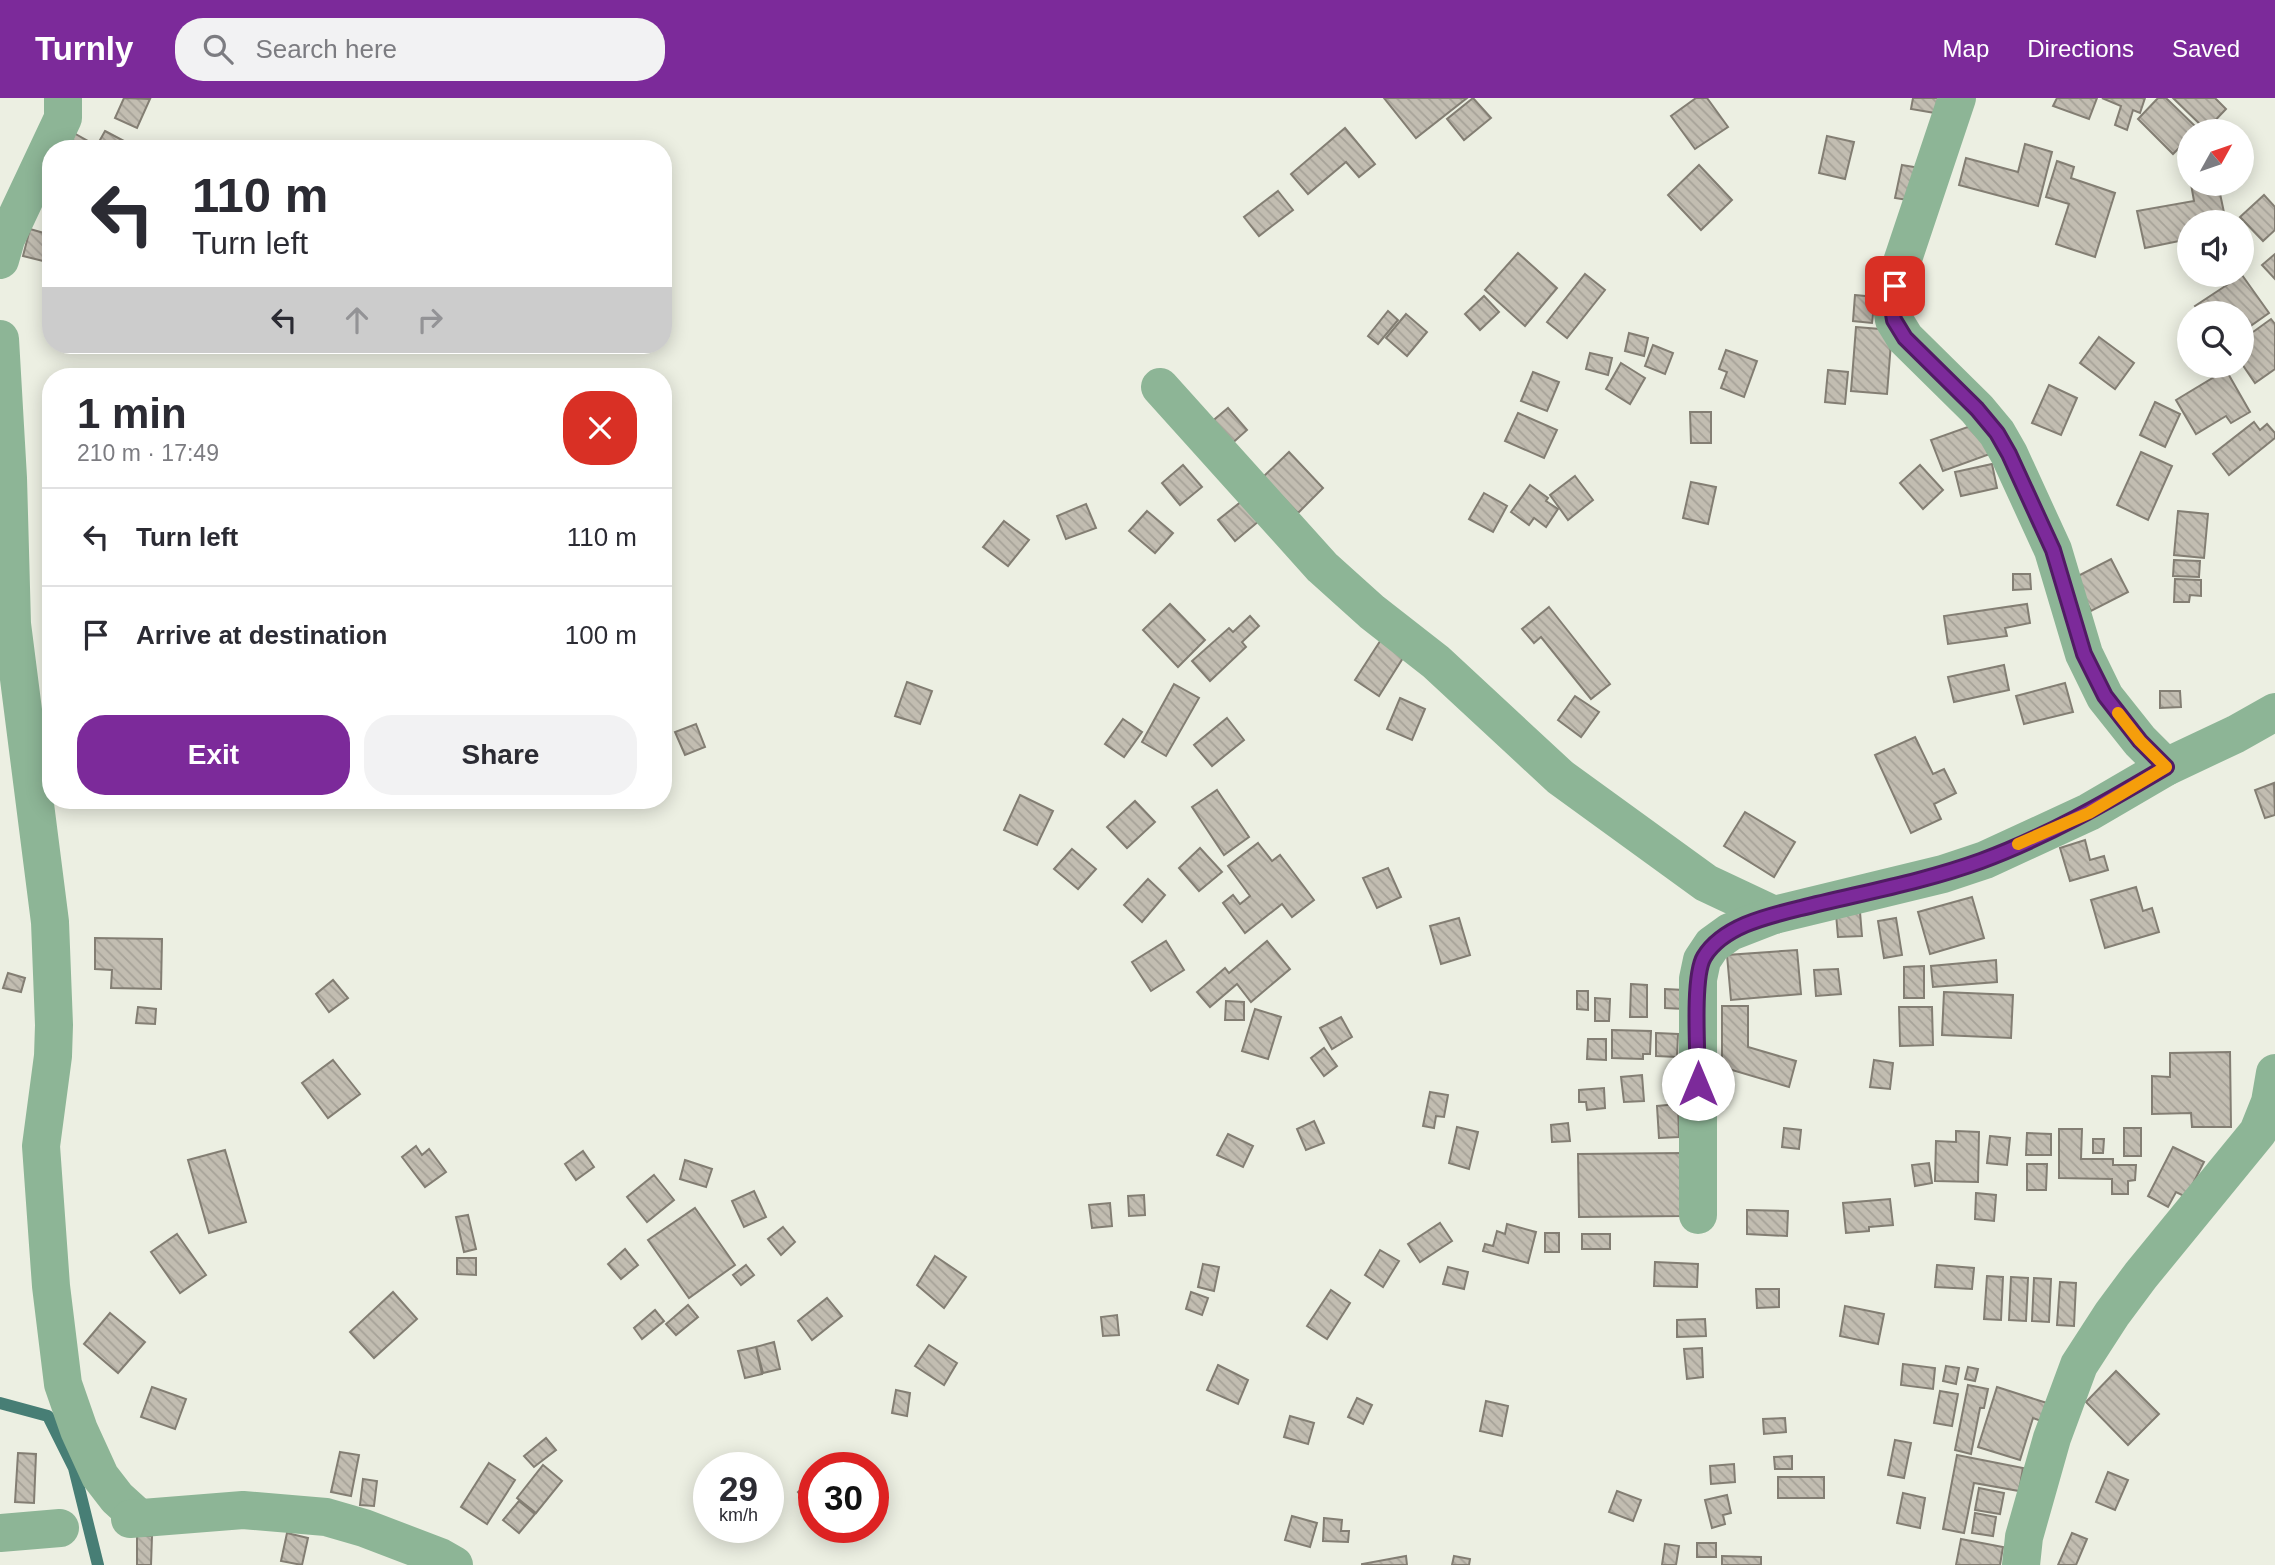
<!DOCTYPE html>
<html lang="en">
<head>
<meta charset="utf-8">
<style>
  body { margin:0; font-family:Helvetica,sans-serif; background:#f2f2f3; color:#2b2b33; height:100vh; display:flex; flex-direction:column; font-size:26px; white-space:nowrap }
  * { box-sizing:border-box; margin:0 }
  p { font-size:23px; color:#7c7c81 }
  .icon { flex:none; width:38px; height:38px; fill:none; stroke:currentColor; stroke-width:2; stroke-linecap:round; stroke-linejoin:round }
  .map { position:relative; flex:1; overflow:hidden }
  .details { position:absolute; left:42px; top:270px; width:630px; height:441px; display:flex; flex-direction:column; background:#fff; border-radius:28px; box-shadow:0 4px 18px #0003 }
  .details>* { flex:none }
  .guide { position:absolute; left:42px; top:42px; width:630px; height:214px; border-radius:28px; box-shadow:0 4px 18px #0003; background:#fff; color:#2b2b33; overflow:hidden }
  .needle { width:46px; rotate:50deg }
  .controls { position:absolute; left:2177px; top:21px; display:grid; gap:14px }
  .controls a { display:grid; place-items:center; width:77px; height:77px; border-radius:50%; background:#fff; box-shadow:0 4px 18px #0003; font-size:35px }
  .speed { position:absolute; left:693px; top:1354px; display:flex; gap:14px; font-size:35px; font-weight:700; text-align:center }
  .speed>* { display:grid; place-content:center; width:91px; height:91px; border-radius:50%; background:#fff; box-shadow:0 4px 18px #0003; line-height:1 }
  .speed small { font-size:18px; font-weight:400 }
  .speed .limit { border:10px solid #d22; background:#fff; color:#111 }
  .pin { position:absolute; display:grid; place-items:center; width:60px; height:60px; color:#fff; margin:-30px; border-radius:14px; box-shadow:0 4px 10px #0006 }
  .me { position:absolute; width:77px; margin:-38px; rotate:0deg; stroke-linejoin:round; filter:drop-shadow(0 0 5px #0008) }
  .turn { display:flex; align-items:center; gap:24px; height:147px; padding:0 35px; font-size:32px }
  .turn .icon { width:91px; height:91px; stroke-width:2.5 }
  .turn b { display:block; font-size:49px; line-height:60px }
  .lanes { display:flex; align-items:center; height:66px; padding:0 35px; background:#0003; justify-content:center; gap:35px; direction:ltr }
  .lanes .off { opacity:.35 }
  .round { display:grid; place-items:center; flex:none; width:74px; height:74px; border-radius:28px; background:#f2f2f3 }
  .head { display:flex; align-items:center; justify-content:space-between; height:119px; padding:0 35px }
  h1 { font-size:42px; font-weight:700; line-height:52px }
  .primary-button { display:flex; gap:14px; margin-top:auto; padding:14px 35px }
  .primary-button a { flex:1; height:80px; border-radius:28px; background:#7c2a9a; color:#fff; font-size:28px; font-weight:700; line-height:80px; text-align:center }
  .primary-button a+a { background:#f2f2f3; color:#2b2b33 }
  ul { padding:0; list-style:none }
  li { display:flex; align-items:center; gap:21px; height:98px; padding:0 35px; border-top:2px solid #e1e1e2 }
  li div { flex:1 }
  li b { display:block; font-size:26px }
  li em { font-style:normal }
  header { display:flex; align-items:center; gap:42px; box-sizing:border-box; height:98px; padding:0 35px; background:#7c2a9a; color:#fff }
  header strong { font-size:33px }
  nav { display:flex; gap:38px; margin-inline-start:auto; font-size:24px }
  .search { width:490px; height:63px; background:#f2f2f3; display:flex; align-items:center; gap:18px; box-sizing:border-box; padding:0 24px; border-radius:28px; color:#7c7c81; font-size:26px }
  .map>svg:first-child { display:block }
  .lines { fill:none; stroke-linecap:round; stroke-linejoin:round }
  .stream { stroke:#477e75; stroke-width:12 }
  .building { fill:url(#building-back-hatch); stroke:#837e73; stroke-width:2 }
  .minor { stroke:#8db596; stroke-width:38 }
  .route-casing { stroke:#511b64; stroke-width:18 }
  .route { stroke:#7c2a9a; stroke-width:12 }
  .slow { stroke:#f59e0b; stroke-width:12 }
</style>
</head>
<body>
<header>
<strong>Turnly</strong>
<div class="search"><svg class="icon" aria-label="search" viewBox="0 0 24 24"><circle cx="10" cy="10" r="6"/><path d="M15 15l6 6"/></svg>Search here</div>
<nav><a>Map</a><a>Directions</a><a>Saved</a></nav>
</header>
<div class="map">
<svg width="2275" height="1467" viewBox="0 0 2275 1467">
  <defs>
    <pattern id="building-back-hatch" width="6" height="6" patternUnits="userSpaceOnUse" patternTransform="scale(1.75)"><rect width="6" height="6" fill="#c2bdb1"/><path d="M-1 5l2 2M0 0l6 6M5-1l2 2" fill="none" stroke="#a6a298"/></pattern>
  </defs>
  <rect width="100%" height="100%" fill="#ecefe2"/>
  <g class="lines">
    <path class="stream" d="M0 1305 48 1318 74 1370 98 1467"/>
  </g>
  <g class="building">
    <path d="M124 0 150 1 137 30 115 20Z"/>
    <path d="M1384 0H1467L1416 40Z"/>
    <path d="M1473 0 1491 20 1464 42 1447 21Z"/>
    <path d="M1696 0H1707L1728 29 1695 51 1671 18Z"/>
    <path d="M1913 0H1943L1941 16 1911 11Z"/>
    <path d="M2057 0H2097L2089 21 2053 8Z"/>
    <path d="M2102 0H2145L2140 15 2133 12 2127 32 2115 27 2121 8Z"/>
    <path d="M2158 0H2166L2198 31 2196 33H2189V40L2173 56 2138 21Z"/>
    <path d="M2173 0H2215L2226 11 2206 32Z"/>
    <path d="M1345 30 1375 66 1359 79 1346 64 1308 96 1291 76Z"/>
    <path d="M105 33 124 43 120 51H95Z"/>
    <path d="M72 34 95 47 93 51H63Z"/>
    <path d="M1827 38 1854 44 1845 81 1819 75Z"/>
    <path d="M2025 46 2052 54 2038 108 1959 87 1966 60 2018 74Z"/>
    <path d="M2057 63 2074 69 2071 80 2115 95 2095 159 2056 146 2069 106 2046 99Z"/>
    <path d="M1699 67 1732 102 1701 132 1668 97Z"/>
    <path d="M1902 67 1926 71 1920 104 1895 100Z"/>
    <path d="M2191 86H2218L2226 124H2189V141L2145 150 2137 113 2194 103Z"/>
    <path d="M1278 93 1293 112 1259 138 1244 119Z"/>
    <path d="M2264 97 2275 109V132L2263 143 2240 119Z"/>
    <path d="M30 131 51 137V165L23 158Z"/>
    <path d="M1518 155 1557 190 1525 228 1485 192Z"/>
    <path d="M2275 156V181L2262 167Z"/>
    <path d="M1585 176 1605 192 1567 240 1547 224Z"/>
    <path d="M2242 177 2269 215 2242 234V215H2200L2195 208Z"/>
    <path d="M1855 197 1875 199 1872 225 1853 223Z"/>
    <path d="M1484 198 1499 214 1480 232 1465 216Z"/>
    <path d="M1388 213 1398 222 1378 246 1368 238Z"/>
    <path d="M1406 216 1427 234 1407 258 1386 240Z"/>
    <path d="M2271 221 2275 226V271L2255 285 2242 266V242Z"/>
    <path d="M1856 229 1892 232 1887 296 1851 293Z"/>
    <path d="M1629 235 1648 240 1644 258 1625 253Z"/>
    <path d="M2099 239 2134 265 2115 291 2080 265Z"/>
    <path d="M1653 247 1673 255 1665 276 1645 268Z"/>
    <path d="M1726 252 1757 263 1744 299 1721 290 1727 274 1719 271Z"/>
    <path d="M1590 255 1612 260 1608 277 1586 271Z"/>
    <path d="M1621 265 1645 280 1630 306 1606 291Z"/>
    <path d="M1828 272 1848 274 1845 306 1825 304Z"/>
    <path d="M2226 272 2250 314 2231 325 2226 318 2196 336 2176 302Z"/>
    <path d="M1533 274 1559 284 1547 313 1521 303Z"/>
    <path d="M2049 287 2077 300 2061 337 2032 325Z"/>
    <path d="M2155 304 2180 316 2165 349 2140 337Z"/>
    <path d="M1228 310 1247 332 1228 349 1209 326Z"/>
    <path d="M1690 314H1711V345H1691Z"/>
    <path d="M1518 315 1557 332 1544 360 1505 343Z"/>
    <path d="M2254 324 2260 332 2267 326 2275 335V340L2229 377 2213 356Z"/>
    <path d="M1979 325 1990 356 1943 373 1931 342Z"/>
    <path d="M1289 354 1323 390 1298 415 1263 379Z"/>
    <path d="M2141 354 2172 368 2148 422 2117 407Z"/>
    <path d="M1992 366 1997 390 1961 398 1955 374Z"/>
    <path d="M1183 367 1202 389 1180 407 1162 385Z"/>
    <path d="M1920 367 1943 392 1923 411 1900 385Z"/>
    <path d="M1575 378 1593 402 1568 422 1550 397Z"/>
    <path d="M1691 384 1716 389 1708 426 1683 420Z"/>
    <path d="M1530 387 1548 400 1546 403 1558 411 1546 429 1534 420 1529 427 1511 414Z"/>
    <path d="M1484 395 1507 408 1493 434 1469 421Z"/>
    <path d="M1242 403 1259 423 1235 443 1218 422Z"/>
    <path d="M1086 406 1096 430 1066 441 1057 418Z"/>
    <path d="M1147 413 1173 435 1155 455 1129 433Z"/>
    <path d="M2178 413 2208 416 2204 460 2174 457Z"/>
    <path d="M1004 423 1029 442 1008 468 983 449Z"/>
    <path d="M2111 461 2128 494 2091 513 2074 480Z"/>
    <path d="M2174 462 2200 463 2199 479 2173 478Z"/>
    <path d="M2013 476H2030L2031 491 2013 492Z"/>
    <path d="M2175 481 2201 482V498L2190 497 2189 504H2174Z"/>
    <path d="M1170 506 1205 542 1178 569 1143 532Z"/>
    <path d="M2027 506 2030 525 2005 530 2007 538 1948 546 1944 518Z"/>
    <path d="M1549 509 1610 586 1591 601 1541 539 1534 545 1522 531Z"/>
    <path d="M1250 518 1259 528 1242 544 1246 549 1210 583 1192 563 1229 530 1233 534Z"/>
    <path d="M1384 537 1408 552 1379 598 1355 582Z"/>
    <path d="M2004 567 2009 592 1954 604 1948 579Z"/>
    <path d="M907 584 932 593 920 626 895 618Z"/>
    <path d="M2065 585 2073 614 2024 626 2016 598Z"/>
    <path d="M1174 586 1199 600 1166 658 1142 644Z"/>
    <path d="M2160 593H2180L2181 609 2160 610Z"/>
    <path d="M1575 598 1599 614 1581 639 1558 622Z"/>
    <path d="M1400 600 1425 611 1412 642 1387 631Z"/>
    <path d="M1227 620 1244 642 1212 668 1194 647Z"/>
    <path d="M1123 621 1142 634 1124 659 1105 646Z"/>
    <path d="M696 626 705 649 685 657 675 634Z"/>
    <path d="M1915 639 1933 676 1944 671 1956 695 1934 706 1941 721 1911 735 1875 657Z"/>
    <path d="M2274 685 2275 717 2265 720 2255 692Z"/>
    <path d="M1217 692 1249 739 1224 757 1192 709Z"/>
    <path d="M1020 697 1053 713 1037 747 1004 732Z"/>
    <path d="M1135 703 1155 724 1127 750 1107 729Z"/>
    <path d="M1745 714 1795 744 1774 779 1724 748Z"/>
    <path d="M2085 742 2090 762 2104 758 2108 772 2070 783 2060 750Z"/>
    <path d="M1258 745 1272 763 1280 757 1314 802 1292 819 1282 806 1245 835 1223 805 1233 797 1240 806 1250 798 1228 768Z"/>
    <path d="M1200 750 1222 774 1199 793 1179 770Z"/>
    <path d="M1072 751 1096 771 1078 791 1054 771Z"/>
    <path d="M1388 770 1401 799 1377 810 1363 780Z"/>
    <path d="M1148 781 1165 797 1142 824 1124 807Z"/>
    <path d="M2136 789 2143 813 2152 810 2159 834 2105 850 2091 802Z"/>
    <path d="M1972 799 1984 840 1930 856 1918 814Z"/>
    <path d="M1860 814 1862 838 1838 839 1836 816Z"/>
    <path d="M1459 820 1470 857 1441 866 1430 828Z"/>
    <path d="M1896 820 1902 857 1884 860 1878 823Z"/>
    <path d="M95 840 162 841 161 891 111 890 112 872 95 871Z"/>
    <path d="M1166 843 1184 872 1151 893 1132 864Z"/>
    <path d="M1267 843 1290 871 1251 904 1237 886 1210 909 1197 894 1225 870 1229 875Z"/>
    <path d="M1797 852 1801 896 1731 902 1727 857Z"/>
    <path d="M1996 862 1997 884 1933 889 1931 868Z"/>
    <path d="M1924 868V900H1904V869Z"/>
    <path d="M1838 871 1841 896 1816 898 1814 872Z"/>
    <path d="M8 875 25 880 21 894 3 890Z"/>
    <path d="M333 882 348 900 329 914 316 896Z"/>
    <path d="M1631 886 1647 887V919H1630Z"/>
    <path d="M1665 891 1684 892V911L1665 910Z"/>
    <path d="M1577 893H1588V912L1577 911Z"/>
    <path d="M1944 894 2013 897 2011 940 1942 937Z"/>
    <path d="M1595 900 1610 901 1609 923H1595Z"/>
    <path d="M1226 903 1244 904V922H1225Z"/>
    <path d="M1722 908H1748V949L1796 963 1789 989 1722 969Z"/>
    <path d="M138 909 156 911 155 926 136 925Z"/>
    <path d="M1899 909H1932L1933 947 1900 948Z"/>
    <path d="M1255 911 1281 919 1268 961 1242 953Z"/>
    <path d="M1341 919 1352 939 1332 951 1320 930Z"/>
    <path d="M1612 932 1651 933 1650 956H1643V961L1612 960Z"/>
    <path d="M1656 935 1678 936 1677 959 1656 958Z"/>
    <path d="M1588 941H1606V962L1587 961Z"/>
    <path d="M1324 950 1337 968 1324 978 1311 960Z"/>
    <path d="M2230 954 2231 1029H2192L2191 1015 2152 1016V978L2170 979V955Z"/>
    <path d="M333 962 360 996 328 1020 302 985Z"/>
    <path d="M1874 962 1893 965 1890 991 1870 989Z"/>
    <path d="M1642 977 1644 1003 1624 1004 1621 979Z"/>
    <path d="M1604 990 1605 1010 1587 1012 1586 1004H1579V992Z"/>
    <path d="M1430 994 1448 997 1444 1019 1436 1018 1434 1030 1423 1028Z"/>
    <path d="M1678 1006 1679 1039 1659 1040 1657 1008Z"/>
    <path d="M1314 1023 1324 1045 1306 1052 1297 1031Z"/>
    <path d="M1568 1025 1570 1043 1552 1044 1551 1027Z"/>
    <path d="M1457 1029 1478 1034 1469 1071 1449 1065Z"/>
    <path d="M1784 1030 1801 1032 1799 1051 1782 1049Z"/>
    <rect x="2124" y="1030" width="17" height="28"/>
    <path d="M2059 1031H2082L2081 1061H2113V1067H2136L2135 1082 2128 1083V1096H2112V1081L2059 1080Z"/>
    <path d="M1956 1033 1979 1034 1978 1084 1935 1083 1936 1043 1956 1044Z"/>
    <path d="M2027 1035 2051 1036V1057H2026Z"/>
    <path d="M1228 1036 1253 1048 1243 1069 1217 1057Z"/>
    <path d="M1990 1038 2010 1040 2007 1067 1987 1065Z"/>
    <path d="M2093 1041H2104L2103 1055H2093Z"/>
    <path d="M416 1048 422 1057 429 1051 446 1074 425 1089 402 1059Z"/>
    <path d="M2173 1049 2204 1064 2186 1099 2176 1094 2168 1109 2148 1098Z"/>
    <path d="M225 1052 246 1124 209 1135 188 1062Z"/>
    <path d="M583 1053 594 1069 576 1082 565 1066Z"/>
    <path d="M1683 1055 1684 1118 1579 1119 1578 1056Z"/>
    <path d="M685 1062 712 1071 706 1089 680 1081Z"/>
    <path d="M1929 1065 1932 1085 1915 1088 1912 1067Z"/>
    <path d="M2027 1066H2047L2046 1092H2027Z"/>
    <path d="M654 1077 674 1102 647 1124 627 1099Z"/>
    <path d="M754 1093 766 1119 744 1129 732 1103Z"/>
    <path d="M1976 1095 1996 1097 1994 1123 1975 1121Z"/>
    <path d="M1144 1097 1145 1117 1129 1118 1128 1098Z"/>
    <path d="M1890 1101 1893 1127 1869 1129V1133L1846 1135 1843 1105Z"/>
    <path d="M1110 1105 1112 1128 1092 1130 1089 1107Z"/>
    <path d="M695 1110 735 1167 689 1200 648 1142Z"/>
    <path d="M1747 1112 1788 1113 1787 1138 1747 1136Z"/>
    <path d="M468 1117 476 1151 464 1154 456 1119Z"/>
    <path d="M1440 1125 1452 1143 1420 1164 1408 1146Z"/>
    <path d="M1507 1126 1536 1134 1528 1165 1483 1153 1485 1146 1493 1148 1497 1133 1505 1136Z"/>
    <path d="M783 1129 795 1144 781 1157 768 1141Z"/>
    <rect x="1545" y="1135" width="14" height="19"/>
    <path d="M177 1136 206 1177 180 1195 151 1154Z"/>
    <rect x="1582" y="1136" width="28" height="15"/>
    <path d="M625 1151 638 1167 621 1181 608 1166Z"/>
    <path d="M1380 1152 1399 1163 1383 1189 1365 1177Z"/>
    <path d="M935 1158 966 1179 944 1210 917 1187Z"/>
    <path d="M457 1160H476V1177L457 1176Z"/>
    <path d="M1655 1164 1698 1166 1697 1189 1654 1188Z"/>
    <path d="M1203 1166 1219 1169 1214 1193 1198 1189Z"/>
    <path d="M746 1167 754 1177 741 1187 733 1177Z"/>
    <path d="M1937 1167 1974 1170 1972 1191 1935 1189Z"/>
    <path d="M1448 1169 1468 1174 1464 1191 1443 1186Z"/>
    <path d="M1987 1178 2003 1179 2001 1222 1984 1221Z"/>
    <path d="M2011 1179 2028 1180 2026 1223 2009 1222Z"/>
    <path d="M2034 1180 2051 1181 2049 1224 2032 1223Z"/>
    <path d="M2060 1184 2076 1185 2074 1228 2057 1227Z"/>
    <path d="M1756 1191H1779V1209L1757 1210Z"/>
    <path d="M1331 1192 1350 1205 1327 1241 1307 1228Z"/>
    <path d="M393 1194 417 1221 374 1260 350 1234Z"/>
    <path d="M1191 1194 1208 1200 1202 1217 1186 1211Z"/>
    <path d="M827 1200 842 1218 812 1242 798 1223Z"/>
    <path d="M688 1207 698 1219 676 1237 666 1226Z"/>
    <path d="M1845 1208 1884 1216 1878 1246 1840 1238Z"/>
    <path d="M655 1212 664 1223 642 1241 634 1230Z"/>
    <path d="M110 1215 145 1244 118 1275 84 1246Z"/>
    <path d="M1117 1217 1119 1237 1103 1238 1101 1219Z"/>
    <path d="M1705 1221 1706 1238 1677 1239V1222Z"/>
    <path d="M774 1244 780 1271 763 1275 756 1249Z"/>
    <path d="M929 1247 957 1265 944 1287 915 1268Z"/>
    <path d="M756 1249 762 1276 745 1280 738 1253Z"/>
    <path d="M1702 1250 1703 1279 1687 1281 1684 1251Z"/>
    <path d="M1903 1266 1935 1270 1933 1291 1901 1287Z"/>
    <path d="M1218 1267 1248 1282 1238 1306 1207 1292Z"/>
    <path d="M1946 1268 1959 1270 1956 1286 1943 1283Z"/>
    <path d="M1968 1269 1978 1271 1975 1283 1965 1281Z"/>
    <path d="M2116 1273 2159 1316 2128 1347 2086 1304Z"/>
    <path d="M1968 1287 1988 1291 1984 1310H1980L1971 1356 1955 1352Z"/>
    <path d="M152 1289 186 1301 175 1331 141 1319Z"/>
    <path d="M1997 1289 2050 1306 2044 1324 2033 1320 2020 1362 1978 1349Z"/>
    <path d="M896 1292 910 1295 907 1318 892 1315Z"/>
    <path d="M1940 1293 1958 1296 1952 1328 1934 1325Z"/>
    <path d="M1357 1300 1372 1307 1363 1326 1348 1319Z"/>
    <path d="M1486 1303 1508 1308 1502 1338 1480 1333Z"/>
    <path d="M1290 1318 1314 1325 1308 1346 1284 1339Z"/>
    <path d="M1785 1320 1786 1334 1764 1336 1763 1321Z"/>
    <path d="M546 1340 556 1352 534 1369 524 1358Z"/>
    <path d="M1895 1342 1911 1345 1904 1380 1888 1377Z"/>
    <path d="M340 1354 359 1357 351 1398 331 1394Z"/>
    <path d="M18 1355 36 1356 34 1405 15 1404Z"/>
    <path d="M1957 1357 2023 1370 2019 1393 1974 1385 1964 1435 1943 1431Z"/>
    <path d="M1792 1358V1371H1775L1774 1359Z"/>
    <path d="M489 1365 515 1382 487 1426 461 1409Z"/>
    <path d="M1734 1366 1735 1384 1711 1386 1710 1368Z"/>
    <path d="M543 1367 562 1383 536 1415 517 1400Z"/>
    <path d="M2108 1374 2128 1382 2115 1412 2096 1404Z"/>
    <rect x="1778" y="1379" width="46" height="21"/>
    <path d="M814 1380V1392L804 1401 798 1394Z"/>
    <path d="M363 1381 377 1383 374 1408 360 1407Z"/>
    <path d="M1979 1390 2004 1395 2000 1416 1975 1412Z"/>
    <path d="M1617 1393 1641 1402 1633 1423 1609 1414Z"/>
    <path d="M1903 1395 1925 1400 1920 1430 1897 1425Z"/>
    <path d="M1727 1397 1731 1415 1723 1417 1725 1426 1712 1430 1705 1402Z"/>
    <path d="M519 1403 535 1416 519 1435 503 1422Z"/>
    <path d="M1975 1415 1996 1419 1993 1438 1972 1435Z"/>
    <path d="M1292 1418 1317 1425 1310 1449 1285 1442Z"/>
    <path d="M1324 1420 1342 1422 1341 1433H1349L1348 1444 1323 1443Z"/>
    <path d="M287 1435 308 1440 302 1467 281 1463Z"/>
    <path d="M2072 1435 2087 1441 2076 1467H2058Z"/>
    <path d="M137 1437 152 1438 151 1467H137Z"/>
    <path d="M1961 1441 2003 1449 2000 1467H1956Z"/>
    <rect x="1697" y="1445" width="19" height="14"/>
    <path d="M1665 1446 1679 1448 1676 1467H1662Z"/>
    <path d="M1406 1458 1407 1467H1362V1466Z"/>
    <path d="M1454 1458 1470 1461 1469 1467H1452Z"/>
    <path d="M1722 1458 1761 1459V1467H1722Z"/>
  </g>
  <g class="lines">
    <g class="minor">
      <path d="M1957 0 1894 188 1891 204 1894 222 1905 240 1977 311 1997 335 2009 356 2053 452 2084 556 2105 599 2140 643 2166 669"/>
      <path d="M0 162 6 141 63 20V0"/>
      <path d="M0 241 8 380 12 526 50 824 54 927 53 958 41 1048 51 1188 63 1286 79 1332 100 1378 117 1400 139 1420"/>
      <path d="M1160 289 1322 469 1372 514 1436 564 1560 679 1706 785 1774 817"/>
      <path d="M1698 1117V881L1702 862 1712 847 1730 834 1774 817 1943 776 1985 762 2089 714 2166 669 2236 636 2275 614"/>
      <path d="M130 1421 243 1412 326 1419 364 1430 440 1459 454 1467"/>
      <path d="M0 1435 60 1430"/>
      <path d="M2021 1467 2024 1439 2052 1340 2079 1267 2112 1216 2141 1177 2258 1034 2270 1004 2275 975"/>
    </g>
  </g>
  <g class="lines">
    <defs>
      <path id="route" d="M1698 986C1698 959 1692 879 1704 859 1723 828 1768 818 1801 810 1861 795 1923 784 1981 763 2046 739 2107 704 2166 669L2140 643 2105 598 2084 556 2053 452 2009 356 1997 335 1977 311 1905 240 1894 222 1891 204 1895 188"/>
    </defs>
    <use href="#route" class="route-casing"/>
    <use href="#route" class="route"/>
    <path class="slow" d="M2018 746 2089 715 2166 669 2140 643 2118 615"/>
  </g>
</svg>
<div class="controls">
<a><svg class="needle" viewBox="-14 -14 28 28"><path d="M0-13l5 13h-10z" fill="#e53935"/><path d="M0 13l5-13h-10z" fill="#7c7c81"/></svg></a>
<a><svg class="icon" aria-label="sound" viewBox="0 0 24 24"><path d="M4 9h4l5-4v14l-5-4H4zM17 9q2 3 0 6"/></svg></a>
<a><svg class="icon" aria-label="search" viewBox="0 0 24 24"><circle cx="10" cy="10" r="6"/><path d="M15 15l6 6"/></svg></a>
</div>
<div class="speed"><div>29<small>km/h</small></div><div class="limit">30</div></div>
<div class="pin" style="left:1895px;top:188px;background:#d93025"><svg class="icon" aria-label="arrive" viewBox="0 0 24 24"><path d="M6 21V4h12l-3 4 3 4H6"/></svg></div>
<svg class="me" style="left:1698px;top:986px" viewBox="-20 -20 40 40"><circle r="19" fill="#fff"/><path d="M0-13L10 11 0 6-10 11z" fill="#7c2a9a"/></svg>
<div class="guide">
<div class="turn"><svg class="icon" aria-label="left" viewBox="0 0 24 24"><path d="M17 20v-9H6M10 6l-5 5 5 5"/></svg><div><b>110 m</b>Turn left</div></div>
<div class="lanes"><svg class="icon" aria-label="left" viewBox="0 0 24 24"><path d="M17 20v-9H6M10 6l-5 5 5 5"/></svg><svg class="icon off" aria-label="ahead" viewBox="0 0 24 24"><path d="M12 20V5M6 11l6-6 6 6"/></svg><svg class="icon off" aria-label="right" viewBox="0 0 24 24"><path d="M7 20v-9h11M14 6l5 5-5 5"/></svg></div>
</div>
<section class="details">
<div class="head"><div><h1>1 min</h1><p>210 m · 17:49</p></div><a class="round" style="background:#d93025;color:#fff"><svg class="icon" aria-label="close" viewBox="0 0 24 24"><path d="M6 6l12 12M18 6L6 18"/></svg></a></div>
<ul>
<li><svg class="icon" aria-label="left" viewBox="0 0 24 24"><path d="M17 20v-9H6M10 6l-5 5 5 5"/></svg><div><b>Turn left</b></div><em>110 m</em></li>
<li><svg class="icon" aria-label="arrive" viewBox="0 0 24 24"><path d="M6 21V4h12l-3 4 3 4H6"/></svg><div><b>Arrive at destination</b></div><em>100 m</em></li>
</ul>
<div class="primary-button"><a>Exit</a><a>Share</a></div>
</section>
</div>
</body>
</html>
